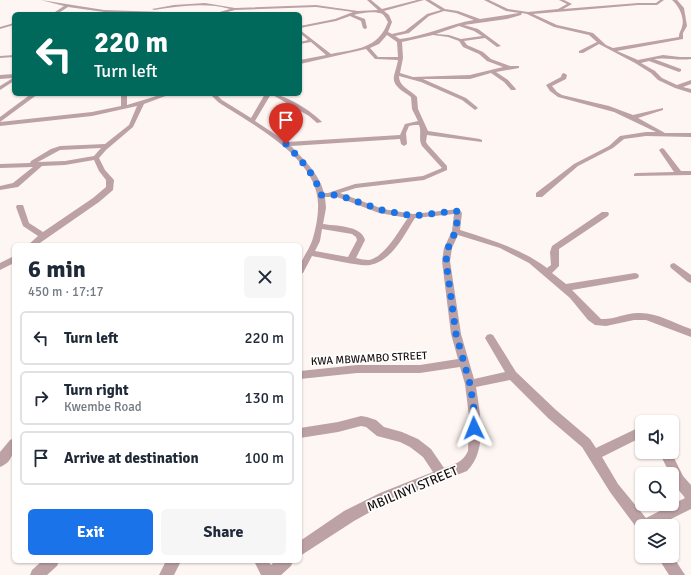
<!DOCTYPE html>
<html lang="en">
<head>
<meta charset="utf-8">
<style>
  body { margin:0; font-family:Signika,sans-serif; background:#f6f6f7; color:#1f2937; height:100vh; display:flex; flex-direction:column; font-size:15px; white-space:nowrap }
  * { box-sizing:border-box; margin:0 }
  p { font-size:13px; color:#747a83 }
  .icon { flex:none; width:22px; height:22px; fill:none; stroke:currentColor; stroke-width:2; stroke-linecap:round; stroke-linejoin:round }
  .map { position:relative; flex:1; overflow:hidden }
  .panel { position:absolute; left:12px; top:243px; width:290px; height:320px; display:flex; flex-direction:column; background:#fff; border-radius:6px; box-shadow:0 1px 3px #0004 }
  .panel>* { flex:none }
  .guide { position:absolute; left:12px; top:12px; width:290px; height:84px; border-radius:6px; box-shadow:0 1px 3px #0004; background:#00695c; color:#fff; overflow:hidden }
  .buttons { position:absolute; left:635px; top:415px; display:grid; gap:8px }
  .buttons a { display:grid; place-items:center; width:44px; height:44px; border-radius:6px; background:#fff; box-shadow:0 1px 3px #0004; font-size:20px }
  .pin { position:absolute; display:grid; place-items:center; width:34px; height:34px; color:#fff; margin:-41px -17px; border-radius:50% 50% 50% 0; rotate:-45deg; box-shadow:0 0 4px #0007 }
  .pin .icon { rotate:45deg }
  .me { position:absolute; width:44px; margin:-22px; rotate:358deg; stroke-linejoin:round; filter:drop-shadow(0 0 3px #0008) }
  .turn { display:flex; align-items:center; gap:14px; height:84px; padding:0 16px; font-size:18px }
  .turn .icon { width:52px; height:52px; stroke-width:2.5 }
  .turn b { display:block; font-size:28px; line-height:34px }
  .round { display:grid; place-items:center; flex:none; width:42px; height:42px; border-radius:6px; background:#f6f6f7 }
  .headline { display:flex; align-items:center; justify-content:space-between; height:68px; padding:0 16px }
  h1 { font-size:24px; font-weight:700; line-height:30px }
  .primary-button { display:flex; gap:8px; margin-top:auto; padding:8px 16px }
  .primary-button a { flex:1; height:46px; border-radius:6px; background:#1a73e8; color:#fff; font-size:16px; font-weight:700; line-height:46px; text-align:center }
  .primary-button a+a { background:#f6f6f7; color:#1f2937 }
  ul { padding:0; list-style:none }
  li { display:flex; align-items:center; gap:12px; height:54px; margin:0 8px 6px; padding:0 8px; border:2px solid #e0e1e3; border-radius:6px }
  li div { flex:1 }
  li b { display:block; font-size:15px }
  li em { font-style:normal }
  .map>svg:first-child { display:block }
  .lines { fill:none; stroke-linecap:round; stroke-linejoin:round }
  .minor { fill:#bca1a5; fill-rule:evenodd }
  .route { stroke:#1a73e8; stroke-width:7; stroke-dasharray:0 12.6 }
  .labels { text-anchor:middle; stroke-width:3.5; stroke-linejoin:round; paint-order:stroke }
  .street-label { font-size:11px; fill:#18110e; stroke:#fff }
  .near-street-label { font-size:13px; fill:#18110e; stroke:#fff }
</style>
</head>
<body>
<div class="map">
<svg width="691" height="575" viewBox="0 0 691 575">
  <rect width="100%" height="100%" fill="#fef6f2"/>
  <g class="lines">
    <g class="minor">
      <path d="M41 0 104 10 192 13 194 14 104 12 68 7 57 14H52L64 6Z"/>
      <path d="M367 0H371L382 9 417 0H424L384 11 389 15 392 22 388 32 392 34 405 31 427 14 441 10 425 0H430L445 9 458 11 480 19 519 13 506 11 484 0H489L508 9 528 12 558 9 567 4 559 0H564L572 4 563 9 638 3H656L660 0H664L657 5H638L533 14 557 25 593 33 606 45 613 48 679 37C679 32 681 31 682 27 685 18 679 6 672 0H677L684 8 687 26 683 33V39L617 51 638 60 663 55 680 57H691V59C678 61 667 57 654 59L681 69V71L679 72 649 61 641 63 655 71 662 78 677 85 691 80V84L683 87 691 89V93L675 88 658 80 651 73 635 63 599 44 583 53H579V51L597 42 589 35 554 27 527 14 522 13 521 15 507 19 464 25 478 29 501 46 497 47 485 38 464 41 467 45 483 52 491 59 510 66H519V68L496 72 508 80 516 89 515 90H511L504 82 491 73 470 79H423L466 98 477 107 478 108 475 110 462 100 421 82 399 76C399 87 411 90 417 97L418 109 428 131 480 139 482 140V142L427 135 426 142 428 145 447 166V170L424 180 356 188 340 193 383 209 413 214 459 209 462 213 460 230C491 240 520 248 547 268L551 265 550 252 552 246 602 212H608L609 214 608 216 559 249V266L552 273 566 284 635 273 638 274 639 276 638 278 635 279 572 290 601 319C613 320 625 313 638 313 656 312 674 323 691 329V337L646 320H634L606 326 595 325 588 320 570 298 529 263 500 248 458 235 452 248 450 261 461 334 474 379 505 372 485 338 487 335 490 334 493 335 516 372 556 410 590 439 596 448 642 426V437L602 457 618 484 646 518 685 498C680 491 672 484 672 474H670L659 452H671L683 476 691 485V509L657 526H642V532L639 531 610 492 582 447 548 418 510 380 476 387C480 414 488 450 467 471L388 502 354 521 300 556V541L344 511 380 493 433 472 423 457 410 447 400 442 377 436 366 427 361 426 338 432 300 438V428L338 422 361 416 367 417 376 420 384 427 402 432 418 439 431 449 444 468C455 464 463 462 468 451L469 416 465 384 460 367 420 373H357L300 379V371L357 365H420L458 359 451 334 442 261 444 248 452 231 454 214 415 218C404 235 392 261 370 265 361 267 324 258 312 256L303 273 300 274C300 257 307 255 312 241 315 232 318 218 318 208 321 159 253 125 218 102L210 94H216L222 100 251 118 265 94H271L255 121 287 142 400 135 405 124 418 121 412 109 411 97C405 92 392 87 394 76 395 71 397 66 398 60L375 59 366 49 300 64V60L326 55 311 42 300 44V42L308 40 300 33V30L331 54C356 49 378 49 388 22 386 19 384 13 379 13 375 11 359 13 354 15L365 19 367 28 365 29 363 28 361 21 350 16 336 21 300 28V26L335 19 353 12 316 7 235 10 220 14H213L230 9C206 2 179 6 154 10L152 9 174 5 205 3 235 8 316 5 358 11 378 10ZM444 11 456 13 474 20C449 24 426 36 400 39L395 36 409 33 429 16ZM459 26 474 31 482 36 461 39 449 35 436 34ZM387 35 397 42 398 57H378L370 48 379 44ZM433 35 448 37 459 41 463 47 479 54 487 61 503 67 470 75 413 77 400 73 403 58 402 42ZM414 125H419C422 132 418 139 422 146L442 168 423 176 355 184 328 193H324C319 173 304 160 291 146L400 139 401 144 404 146 407 144 406 133 409 126ZM325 197H337L379 213 408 218C399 230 385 257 369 260 365 260 360 259 356 258L365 240C361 225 335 226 323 224L326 208ZM322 229 352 234 356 237 357 240 348 257 315 251 320 241Z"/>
      <path d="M14 23V25L0 29V27Z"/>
      <path d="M14 55V57L0 58V56Z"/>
      <path d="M564 73 567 75 566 79 552 86 557 92 562 95 609 106 633 115 663 108V110L638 118 665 133H691V137L646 136 624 139 613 148 578 166 542 197H536V193L574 164 609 146 620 136 646 132H656L614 112 558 97 550 91 546 85 561 77 562 74Z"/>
      <path d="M14 74V81L0 90V86L13 78 0 79V75Z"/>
      <path d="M31 94H38L0 122V117Z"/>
      <path d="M121 94H127V105L163 94H171L144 104 133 127 106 150 99 158 105 170 114 180 113 190 99 202 37 245H28L38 236 23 226 16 207 17 205H23L29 223 43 232 93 198 106 187V180L99 171 94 160 65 165 42 166 18 187 0 190V186L13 183 33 167 0 168V164L30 163 31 161 51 149 60 146 105 144 129 125 137 106 92 116 0 126V122L92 112 121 106ZM101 148 94 156 65 161 38 162 60 150Z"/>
      <path d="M271 94C285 94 313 112 322 122L317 123 309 116Z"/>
      <path d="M662 148 664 149 681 171H691V175L634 176V174L636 173 674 172 659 150Z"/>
      <path d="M14 256V263L0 270V263Z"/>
      <path d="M674 263 691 275V283L688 282 671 268 670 266 671 264Z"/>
      <path d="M14 438C14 451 13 462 0 467V452L10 440Z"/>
      <path d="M672 555 685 575H669L657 556Z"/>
      <path d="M42 561H59L57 566 47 575H30L32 570Z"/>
      <path d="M166 561H181L174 575H159Z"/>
      <path d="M254 561H268L271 565 275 561H293L291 566 281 575H261Z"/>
    </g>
  </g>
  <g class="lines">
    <path class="route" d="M286 144C300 159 315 174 321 195H338L382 210 413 216 456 211 458 212 456 230 448 248 446 261 456 334 470 384 475 416 474 428"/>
  </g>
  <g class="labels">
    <g class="street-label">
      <text transform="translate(369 358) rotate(-3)" y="4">KWA MBWAMBO STREET</text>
    </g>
    <g class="near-street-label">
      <text transform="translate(412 488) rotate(-23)" y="5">MBILINYI STREET</text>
    </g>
  </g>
</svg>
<div class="buttons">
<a><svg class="icon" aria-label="sound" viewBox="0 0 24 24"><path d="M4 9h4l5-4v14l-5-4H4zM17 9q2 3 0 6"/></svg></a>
<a><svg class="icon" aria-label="search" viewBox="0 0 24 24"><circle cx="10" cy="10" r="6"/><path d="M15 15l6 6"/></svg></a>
<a><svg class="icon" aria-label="layers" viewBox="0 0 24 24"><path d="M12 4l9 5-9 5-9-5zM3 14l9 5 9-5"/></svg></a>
</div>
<div class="pin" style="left:286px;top:144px;background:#d93025"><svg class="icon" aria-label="arrive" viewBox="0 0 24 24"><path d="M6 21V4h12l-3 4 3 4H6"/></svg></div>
<svg class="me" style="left:474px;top:428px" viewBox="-20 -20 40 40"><path d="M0-17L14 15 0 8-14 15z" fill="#1a73e8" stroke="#fff" stroke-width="4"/></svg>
<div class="guide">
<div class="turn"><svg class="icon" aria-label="left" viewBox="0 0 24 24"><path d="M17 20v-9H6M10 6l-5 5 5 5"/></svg><div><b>220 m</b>Turn left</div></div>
</div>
<section class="panel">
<div class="headline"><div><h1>6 min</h1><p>450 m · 17:17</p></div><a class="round"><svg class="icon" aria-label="close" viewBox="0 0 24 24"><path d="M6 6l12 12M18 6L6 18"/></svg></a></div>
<ul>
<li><svg class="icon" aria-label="left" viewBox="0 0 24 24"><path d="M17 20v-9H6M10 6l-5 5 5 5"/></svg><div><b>Turn left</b></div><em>220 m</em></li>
<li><svg class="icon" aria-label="right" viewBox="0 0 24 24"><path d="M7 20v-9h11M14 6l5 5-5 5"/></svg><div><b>Turn right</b><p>Kwembe Road</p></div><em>130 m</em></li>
<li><svg class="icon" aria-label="arrive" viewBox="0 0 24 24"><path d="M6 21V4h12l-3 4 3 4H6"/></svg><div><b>Arrive at destination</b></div><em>100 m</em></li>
</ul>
<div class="primary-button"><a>Exit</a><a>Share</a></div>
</section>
</div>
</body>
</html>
